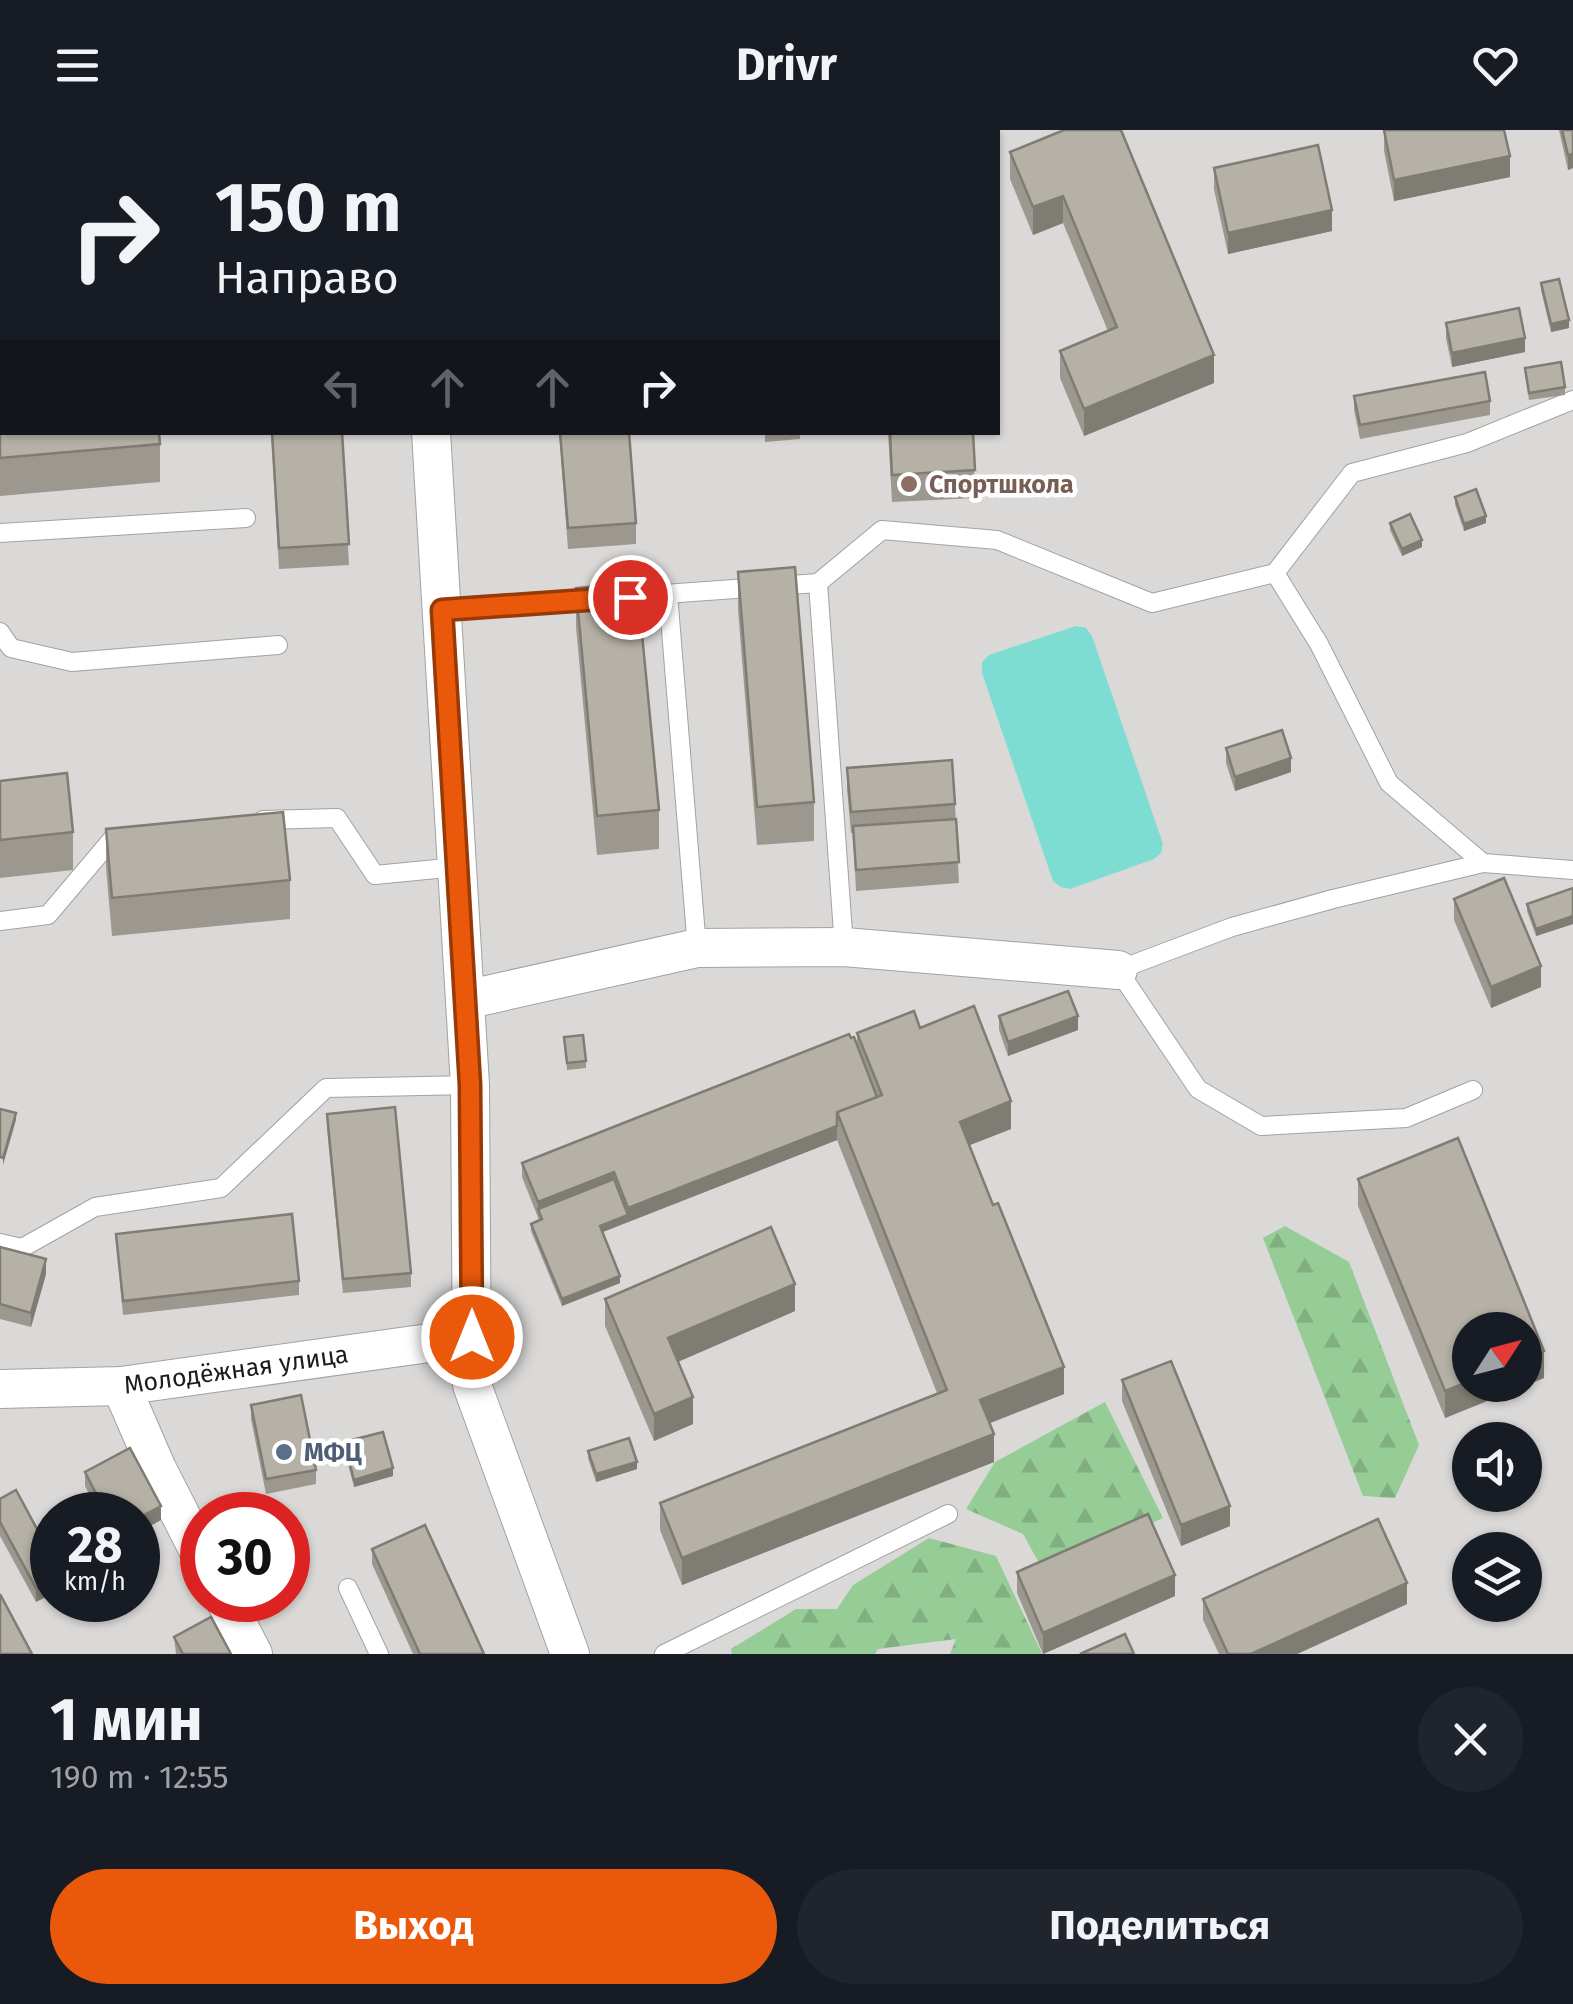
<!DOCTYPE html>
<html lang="ru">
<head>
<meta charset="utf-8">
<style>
  body { margin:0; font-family:"Fira Sans",sans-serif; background:#20242c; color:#f1f3f6; height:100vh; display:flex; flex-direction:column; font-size:38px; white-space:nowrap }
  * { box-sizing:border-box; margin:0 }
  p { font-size:32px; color:#9ea1a6 }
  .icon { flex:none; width:55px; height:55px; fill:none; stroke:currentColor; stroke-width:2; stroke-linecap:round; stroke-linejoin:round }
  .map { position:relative; height:1524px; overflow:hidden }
  .sheet { display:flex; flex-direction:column; background:#171b24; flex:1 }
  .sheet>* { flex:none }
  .hud { position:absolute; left:0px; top:0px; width:1000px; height:305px; box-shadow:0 2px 8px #0004; background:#171b24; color:#f1f3f6; overflow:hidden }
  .needle { width:65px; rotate:54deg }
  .controls { position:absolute; left:1452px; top:1182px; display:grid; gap:20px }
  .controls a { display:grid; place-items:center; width:90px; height:90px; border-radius:50%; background:#171b24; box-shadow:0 2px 8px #0004; font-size:50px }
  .speed { position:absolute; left:30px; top:1362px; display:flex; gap:20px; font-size:50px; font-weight:700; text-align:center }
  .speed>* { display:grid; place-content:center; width:130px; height:130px; border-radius:50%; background:#171b24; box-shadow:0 2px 8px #0004; line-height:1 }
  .speed small { font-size:25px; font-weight:400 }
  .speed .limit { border:15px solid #d22; background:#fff; color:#111 }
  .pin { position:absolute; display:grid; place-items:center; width:85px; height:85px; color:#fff; margin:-42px; border:5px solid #fff; border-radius:50%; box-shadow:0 2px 10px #0007 }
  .me { position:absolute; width:110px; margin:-55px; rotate:0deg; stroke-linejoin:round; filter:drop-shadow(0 0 8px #0008) }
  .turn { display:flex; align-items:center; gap:35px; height:210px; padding:0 50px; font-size:45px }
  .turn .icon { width:130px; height:130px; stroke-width:2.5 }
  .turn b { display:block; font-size:70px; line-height:85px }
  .lanes { display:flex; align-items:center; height:95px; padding:0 50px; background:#0003; justify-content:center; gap:50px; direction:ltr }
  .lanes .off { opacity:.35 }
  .round { display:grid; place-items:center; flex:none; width:105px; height:105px; border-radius:52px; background:#20242c }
  .headline { display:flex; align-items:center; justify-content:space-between; height:170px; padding:0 50px }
  h1 { font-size:60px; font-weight:700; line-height:75px }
  .primary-button { display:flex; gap:20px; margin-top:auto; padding:20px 50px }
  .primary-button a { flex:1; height:115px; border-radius:60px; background:#ea580c; color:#fff; font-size:40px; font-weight:700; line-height:115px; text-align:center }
  .primary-button a+a { background:#20242c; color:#f1f3f6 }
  header { display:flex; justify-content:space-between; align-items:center; height:130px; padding:0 50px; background:#171b24; font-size:45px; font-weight:700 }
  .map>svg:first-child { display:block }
  .residential { fill:#dad9d8; fill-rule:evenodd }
  .forest { fill:url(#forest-firs) }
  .pitch { fill:#7eddd2 }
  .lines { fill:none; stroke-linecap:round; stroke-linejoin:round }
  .lane-casing { stroke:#a2a2a2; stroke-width:20 }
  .street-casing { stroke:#a2a2a2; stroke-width:40 }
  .lane { stroke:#fff; stroke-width:18 }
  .street { stroke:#fff; stroke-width:38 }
  .wall { fill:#9d988f }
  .shaded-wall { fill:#7f7c74 }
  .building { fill:#b6b1a6; stroke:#7f7c74; stroke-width:2.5 }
  .route-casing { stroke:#983908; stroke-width:25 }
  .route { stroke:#ea580c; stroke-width:18 }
  .education-dot { fill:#8d6e63; stroke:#fff; stroke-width:4 }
  .service-dot { fill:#5c6f8a; stroke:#fff; stroke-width:4 }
  .labels { text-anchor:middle; stroke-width:9; stroke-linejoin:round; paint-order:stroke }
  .education-label { font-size:25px; font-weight:bold; fill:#785e54; stroke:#fff; text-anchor:start }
  .street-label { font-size:25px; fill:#1b1b1b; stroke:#fff }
  .service-label { font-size:25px; font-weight:bold; fill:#4e5e75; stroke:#fff; text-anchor:start }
</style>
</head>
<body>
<header><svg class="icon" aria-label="menu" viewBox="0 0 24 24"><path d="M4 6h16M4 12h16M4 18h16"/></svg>Drivr<svg class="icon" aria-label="heart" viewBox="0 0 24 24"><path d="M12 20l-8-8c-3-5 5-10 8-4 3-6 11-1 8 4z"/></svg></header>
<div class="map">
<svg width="1573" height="1524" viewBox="0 0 1573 1524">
  <defs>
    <pattern id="forest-firs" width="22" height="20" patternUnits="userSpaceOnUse" patternTransform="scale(2.5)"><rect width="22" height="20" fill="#96cc96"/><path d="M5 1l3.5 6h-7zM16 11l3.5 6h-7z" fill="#81af81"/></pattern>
  </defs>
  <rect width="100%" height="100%" fill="#edece1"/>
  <path class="residential" d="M0 0H1573V1524H0ZM2 2H998V302H2ZM1470 1200H1525V1255H1470ZM1470 1310H1525V1365H1470ZM52 1385H138V1470H52ZM202 1385H288V1470H202ZM1470 1420H1525V1475H1470Z"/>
  <g class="forest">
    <path d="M1285 1096 1349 1132 1419 1315 1395 1368 1363 1366 1263 1108Z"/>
    <path d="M1105 1272 1163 1388 1044 1442 1023 1404 966 1379 995 1332Z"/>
    <path d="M929 1408 996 1426 1042 1524H950L956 1509 878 1519 875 1524H732L731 1519 796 1479H837L853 1455Z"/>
  </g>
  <path class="pitch" d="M1076 496 1086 498 1092 506 1163 714 1161 723 1154 729 1070 759 1061 757 1053 751 982 543V532L989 525Z"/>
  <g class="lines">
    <defs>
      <g id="lane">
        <path d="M101 0V2"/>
        <path d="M183 0V2"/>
        <path d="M0 403 246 388"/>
        <path d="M1275 443 1319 514 1389 653 1483 733 1573 740"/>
        <path d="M818 453 844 817"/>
        <path d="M668 464 697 818"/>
        <path d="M442 480 818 453 882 400 997 410 1152 473 1275 443 1352 343 1467 313 1573 270"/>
        <path d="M0 502 11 518 72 532 278 515"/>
        <path d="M263 690 337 688 375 745 457 737"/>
        <path d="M0 791 48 785 113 708 123 707"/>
        <path d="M1473 960 1406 988 1261 996 1198 959 1118 840 1232 797 1333 769 1483 733"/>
        <path d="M0 1113 22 1118 95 1077 221 1058 326 958 470 955"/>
        <path d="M348 1458 379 1524"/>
        <path d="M664 1524 948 1384"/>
      </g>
      <g id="street">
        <path d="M408 0V2"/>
        <path d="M431 302 470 955 472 1255 570 1524"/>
        <path d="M465 870 697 818 844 817 1118 840"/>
        <path d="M121 1256 157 1339 202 1427"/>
        <path d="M0 1259 121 1256 472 1207"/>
        <path d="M225 1470 253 1524"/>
      </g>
    </defs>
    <use href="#lane" class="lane-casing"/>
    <use href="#street" class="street-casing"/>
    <use href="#lane" class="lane"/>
    <use href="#street" class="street"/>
  </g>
  <g class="wall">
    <path d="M1064 0 1214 253 1084 306 1060 248V221L1108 201 1063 93 1033 105 1010 49V22Z"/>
    <path d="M1384 0 1510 47 1394 71 1384 21Z"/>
    <path d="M1559 0H1573V38L1568 40Z"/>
    <path d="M1214 38 1332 101 1228 124 1214 59Z"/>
    <path d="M1541 153 1569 198 1551 202 1541 160Z"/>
    <path d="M1446 193 1525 222 1452 237 1446 208Z"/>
    <path d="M1525 238 1565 257V265L1529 270Z"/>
    <path d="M0 259 160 314V352L0 366Z"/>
    <path d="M1354 266 1490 271V285L1360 309 1354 280Z"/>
    <path d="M271 302H342L349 435 279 439Z"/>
    <path d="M559 302H629L636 393V414L568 419Z"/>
    <path d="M765 302H800V309L765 312Z"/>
    <path d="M888 302H973L975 368 892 372Z"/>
    <path d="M1455 367 1486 393 1464 401 1455 374Z"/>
    <path d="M1390 393 1422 417 1402 426 1390 400Z"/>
    <path d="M738 442 814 672V711L757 715 738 480Z"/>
    <path d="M576 458 659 680V719L597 725 576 497Z"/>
    <path d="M1226 618 1291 642 1235 661 1226 633Z"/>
    <path d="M847 638 955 674 959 753 856 761 853 703H851L847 659Z"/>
    <path d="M0 651 73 702V740L0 748Z"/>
    <path d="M106 699 290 750V789L112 806 106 738Z"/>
    <path d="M1573 758V794L1536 806 1527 781V774Z"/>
    <path d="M1454 769 1541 857 1491 878 1454 790Z"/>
    <path d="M999 886 1078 900 1008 926 999 900Z"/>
    <path d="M920 898 1011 999 969 1015 1064 1264 990 1293 994 1332 682 1455 660 1400V1373L937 1263 837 1010 603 1102 620 1153 562 1176 531 1101V1094L539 1090 522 1047V1033L851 908 857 916V903Z"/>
    <path d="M564 907 586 931V938L567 940Z"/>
    <path d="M327 984 411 1143V1157L343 1163 327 998Z"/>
    <path d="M1358 1049 1544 1248 1445 1288 1358 1076Z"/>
    <path d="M116 1104 299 1151V1165L123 1185Z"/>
    <path d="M0 1117 46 1144 31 1197 0 1189Z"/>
    <path d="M605 1169 795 1181 678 1232 693 1294 654 1311 605 1196Z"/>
    <path d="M1122 1250 1230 1396 1181 1416 1122 1271Z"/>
    <path d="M251 1275 316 1340V1354L266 1364 251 1289Z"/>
    <path d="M344 1312 393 1346 354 1357 344 1319Z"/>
    <path d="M588 1321 637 1339 596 1352 588 1328Z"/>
    <path d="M85 1342 161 1390 138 1385H100L85 1356Z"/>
    <path d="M0 1369 52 1427 36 1472 0 1406Z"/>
    <path d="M372 1419 484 1524H413L372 1434Z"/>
    <path d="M1017 1442 1175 1466 1043 1524 1017 1463Z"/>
    <path d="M1203 1469 1407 1474 1297 1524H1219L1203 1490Z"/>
    <path d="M174 1507 231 1524H176Z"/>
  </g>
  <g class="shaded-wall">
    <path d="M1573 24V38L1568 40V25Z"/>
    <path d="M1510 26V47L1394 71V50Z"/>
    <path d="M1063 66V93L1033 105V77Z"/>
    <path d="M1332 80V101L1228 124V103Z"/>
    <path d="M1569 190V198L1551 202V194Z"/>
    <path d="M1525 208V222L1452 237V223Z"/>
    <path d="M1214 225V253L1084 306V279Z"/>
    <path d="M1486 386V393L1464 401V394Z"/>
    <path d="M1422 410V417L1402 426V419Z"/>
    <path d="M1291 628V642L1235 661V647Z"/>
    <path d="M1573 786V794L1536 806V799Z"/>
    <path d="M1541 836V857L1491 878V857Z"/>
    <path d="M1078 886V900L1008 926V912Z"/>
    <path d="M1011 971V999L960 1019V992Z"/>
    <path d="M16 983V990L3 1035V1028Z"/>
    <path d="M837 996V1010L600 1103V1096L628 1085V1078Z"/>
    <path d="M614 1042V1056L538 1079V1072Z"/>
    <path d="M46 1129V1144L31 1197V1183Z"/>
    <path d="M620 1146V1153L562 1176V1169Z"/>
    <path d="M795 1154V1181L668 1236V1208Z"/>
    <path d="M1544 1221V1248L1445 1288V1261L1470 1251V1255H1525V1229Z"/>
    <path d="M1064 1237V1264L980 1297V1270Z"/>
    <path d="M693 1267V1294L654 1311V1284Z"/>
    <path d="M994 1304V1332L682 1455V1428Z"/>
    <path d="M637 1332V1339L596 1352V1344Z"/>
    <path d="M393 1338V1346L354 1357V1350Z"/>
    <path d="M161 1376V1390L138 1403V1388Z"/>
    <path d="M1230 1376V1396L1181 1416V1395Z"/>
    <path d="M1175 1445V1466L1043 1524V1503Z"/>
    <path d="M52 1449V1464L36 1472V1458Z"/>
    <path d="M1407 1453V1474L1297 1524H1251Z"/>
  </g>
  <g class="building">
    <rect x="13" y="0" width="72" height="2"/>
    <rect x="262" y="0" width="56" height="2"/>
    <path d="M1064 0H1121L1214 225 1084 279 1060 221 1117 197 1063 66 1033 77 1010 22Z"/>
    <path d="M1384 0H1504L1510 26 1394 50Z"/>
    <path d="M1562 0H1573V24L1568 25Z"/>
    <path d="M1318 15 1332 80 1228 103 1214 38Z"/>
    <path d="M1559 149 1569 190 1551 194 1541 153Z"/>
    <path d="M1519 178 1525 208 1452 223 1446 193Z"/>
    <path d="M1561 232 1565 257 1529 263 1525 238Z"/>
    <path d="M1485 242 1490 271 1360 295 1354 266Z"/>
    <path d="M0 259H2V302H159L160 314 0 328Z"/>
    <path d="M272 302H342L349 414 279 418Z"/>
    <path d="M560 302H629L636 393 568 398Z"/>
    <path d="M890 302H973L975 340 892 345Z"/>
    <path d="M1476 359 1486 386 1464 394 1455 367Z"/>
    <path d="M1410 384 1422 410 1402 419 1390 393Z"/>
    <path d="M795 437 814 672 757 677 738 442Z"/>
    <path d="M637 452 659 680 597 686 576 458Z"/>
    <path d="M1282 600 1291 628 1235 647 1226 618Z"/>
    <path d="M952 630 955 674 851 682 847 638Z"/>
    <path d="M67 643 73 702 0 710V651Z"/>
    <path d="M283 682 290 750 112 768 106 699Z"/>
    <path d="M956 689 959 732 856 740 853 696Z"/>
    <path d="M1504 748 1541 836 1491 857 1454 769Z"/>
    <path d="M1573 758V786L1536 799 1527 774Z"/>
    <path d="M1068 861 1078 886 1008 912 999 886Z"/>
    <path d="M974 876 1011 971 960 992 993 1075 998 1073 1064 1237 980 1270 994 1304 682 1428 660 1373 947 1260 837 982 882 965 857 903 914 881 920 898Z"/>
    <path d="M849 904 851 908 854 907 877 967 837 982V996L628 1078 614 1042 538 1072 522 1033Z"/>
    <path d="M583 905 586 931 567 933 564 907Z"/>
    <path d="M395 977 411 1143 343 1149 327 984Z"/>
    <path d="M0 979 16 983 3 1028 0 1027Z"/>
    <path d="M1458 1008 1544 1221 1525 1229V1200H1470V1251L1445 1261 1358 1049Z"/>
    <path d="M614 1049 628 1085 600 1096 620 1146 562 1169 531 1094 542 1089 538 1079Z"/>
    <path d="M292 1084 299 1151 123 1171 116 1104Z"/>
    <path d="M771 1097 795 1154 668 1208 693 1267 654 1284 605 1169Z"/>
    <path d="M0 1117 46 1129 31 1183 0 1174Z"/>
    <path d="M1171 1231 1230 1376 1181 1395 1122 1250Z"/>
    <path d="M301 1265 316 1340 266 1349 251 1275Z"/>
    <path d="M383 1302 393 1338 354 1350 344 1312Z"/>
    <path d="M629 1308 637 1332 596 1344 588 1321Z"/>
    <path d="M130 1318 161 1376 138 1388V1385H107L85 1342Z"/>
    <path d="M16 1360 52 1427V1449L36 1458 0 1392V1369Z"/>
    <path d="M1148 1384 1175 1445 1043 1503 1017 1442Z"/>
    <path d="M1378 1389 1407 1453 1251 1524H1228L1203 1469Z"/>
    <path d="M425 1395 484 1524H420L372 1419Z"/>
    <path d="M0 1464 32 1524H0Z"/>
    <path d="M211 1487 231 1524H183L174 1507Z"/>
    <path d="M1125 1504 1134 1524H1080Z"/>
  </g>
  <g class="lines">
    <defs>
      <path id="route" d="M472 1207 470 955 442 480 630 467"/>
    </defs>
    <use href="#route" class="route-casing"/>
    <use href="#route" class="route"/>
  </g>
  <circle class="education-dot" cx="909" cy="354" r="10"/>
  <circle class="service-dot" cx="284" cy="1322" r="10"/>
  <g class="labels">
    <g class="education-label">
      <text x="929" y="363">Спортшкола</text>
    </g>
    <g class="street-label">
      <text transform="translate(236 1239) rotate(-8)" y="9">Молодёжная улица</text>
    </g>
    <g class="service-label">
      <text x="304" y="1331">МФЦ</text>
    </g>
  </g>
</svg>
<div class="controls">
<a><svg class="needle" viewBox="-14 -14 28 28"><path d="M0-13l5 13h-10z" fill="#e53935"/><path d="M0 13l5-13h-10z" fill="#9ea1a6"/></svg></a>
<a><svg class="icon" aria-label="sound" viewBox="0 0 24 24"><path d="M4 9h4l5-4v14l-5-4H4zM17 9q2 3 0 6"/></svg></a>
<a><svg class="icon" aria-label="layers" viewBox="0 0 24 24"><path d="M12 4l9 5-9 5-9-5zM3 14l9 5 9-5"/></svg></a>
</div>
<div class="speed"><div>28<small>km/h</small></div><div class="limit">30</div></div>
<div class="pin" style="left:630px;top:467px;background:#d93025"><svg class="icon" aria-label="arrive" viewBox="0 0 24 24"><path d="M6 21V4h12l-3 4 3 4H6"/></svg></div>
<svg class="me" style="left:472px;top:1207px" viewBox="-20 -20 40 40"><circle r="17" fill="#ea580c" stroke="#fff" stroke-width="3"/><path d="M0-11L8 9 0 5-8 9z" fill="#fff"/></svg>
<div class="hud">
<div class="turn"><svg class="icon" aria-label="right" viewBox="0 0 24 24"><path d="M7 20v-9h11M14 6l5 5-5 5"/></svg><div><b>150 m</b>Направо</div></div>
<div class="lanes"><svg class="icon off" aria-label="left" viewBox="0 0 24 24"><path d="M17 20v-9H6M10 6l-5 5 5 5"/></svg><svg class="icon off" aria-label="ahead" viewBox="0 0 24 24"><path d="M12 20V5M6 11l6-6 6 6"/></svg><svg class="icon off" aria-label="ahead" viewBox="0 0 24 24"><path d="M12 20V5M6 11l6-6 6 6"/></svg><svg class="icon" aria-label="right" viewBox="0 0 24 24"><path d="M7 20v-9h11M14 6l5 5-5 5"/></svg></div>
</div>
</div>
<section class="sheet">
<div class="headline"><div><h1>1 мин</h1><p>190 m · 12:55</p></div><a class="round"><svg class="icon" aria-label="close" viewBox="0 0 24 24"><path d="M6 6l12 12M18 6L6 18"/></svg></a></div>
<div class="primary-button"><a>Выход</a><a>Поделиться</a></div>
</section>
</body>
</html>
